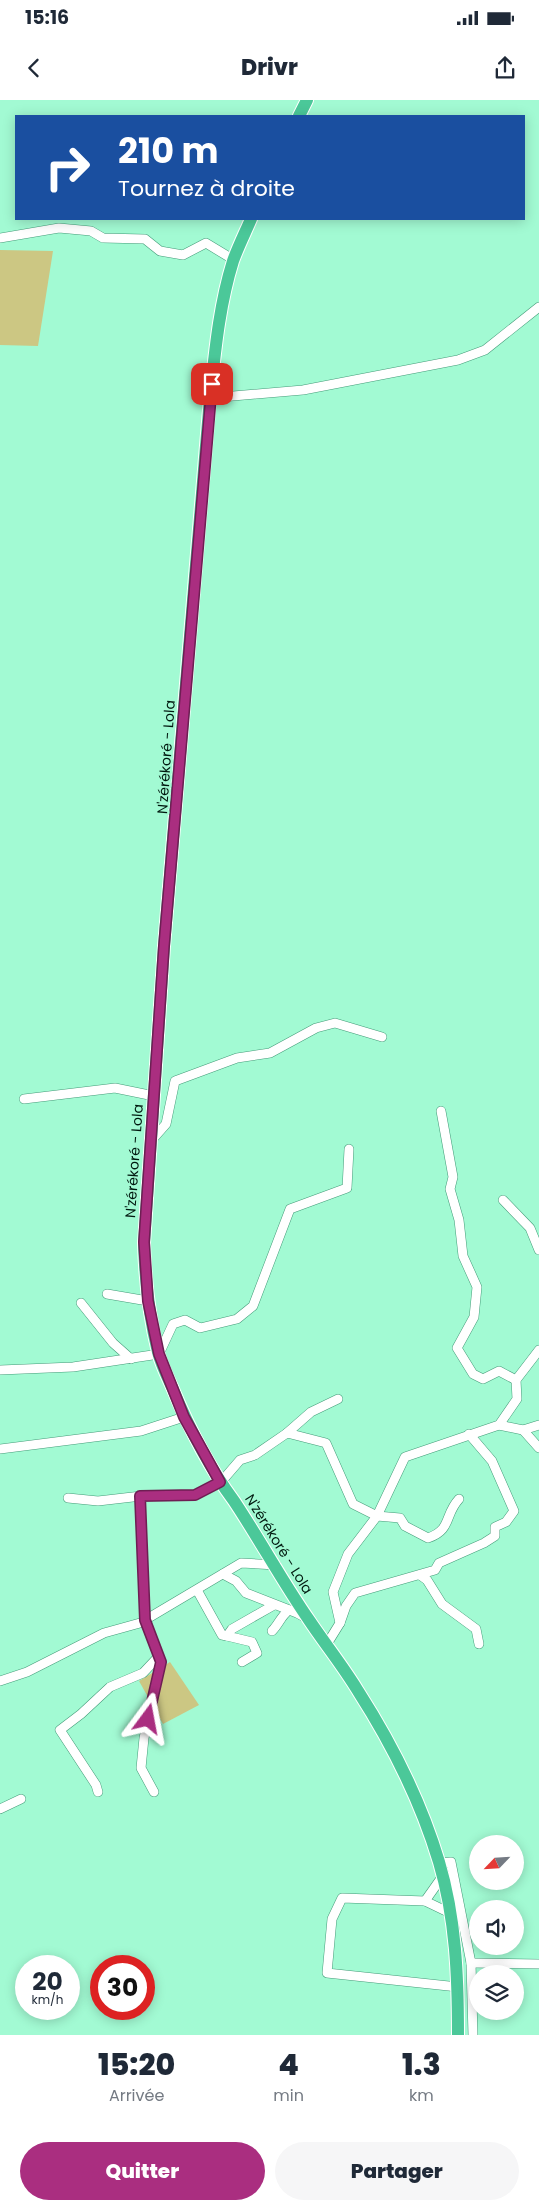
<!DOCTYPE html>
<html lang="fr">
<head>
<meta charset="utf-8">
<style>
  body { margin:0; font-family:Poppins,sans-serif; background:#f6f6f7; color:#1f2937; height:100vh; display:flex; flex-direction:column; font-size:19px; white-space:nowrap }
  * { box-sizing:border-box; margin:0 }
  p { font-size:16px; color:#747a83 }
  .icon { flex:none; width:28px; height:28px; fill:none; stroke:currentColor; stroke-width:2; stroke-linecap:round; stroke-linejoin:round }
  .map { position:relative; height:1935px; overflow:hidden }
  .details { display:flex; flex-direction:column; background:#fff; flex:1 }
  .details>* { flex:none }
  .hud { position:absolute; left:15px; top:15px; width:510px; height:105px; border-radius:0px; box-shadow:0 2px 12px #0003; background:#1a4fa0; color:#fff; overflow:hidden }
  .needle { width:32px; rotate:245deg }
  .controls { position:absolute; left:469px; top:1735px; display:grid; gap:10px }
  .controls a { display:grid; place-items:center; width:55px; height:55px; border-radius:50%; background:#fff; box-shadow:0 2px 12px #0003; font-size:25px }
  .speed { position:absolute; left:15px; top:1855px; display:flex; gap:10px; font-size:25px; font-weight:700; text-align:center }
  .speed>* { display:grid; place-content:center; width:65px; height:65px; border-radius:50%; background:#fff; box-shadow:0 2px 12px #0003; line-height:1 }
  .speed small { font-size:12px; font-weight:400 }
  .speed .limit { border:8px solid #d22; background:#fff; color:#111 }
  .pin { position:absolute; display:grid; place-items:center; width:42px; height:42px; color:#fff; margin:-21px; border-radius:10px; box-shadow:0 2px 8px #0006 }
  .me { position:absolute; width:55px; margin:-28px; rotate:13deg; stroke-linejoin:round; filter:drop-shadow(0 0 4px #0008) }
  .turn { display:flex; align-items:center; gap:18px; height:105px; padding:0 20px; font-size:22px }
  .turn .icon { width:65px; height:65px; stroke-width:2.5 }
  .turn b { display:block; font-size:35px; line-height:42px }
  .eta { display:flex; justify-content:space-evenly; align-items:center; height:85px; text-align:center }
  .eta b { font-size:30px; font-weight:800; line-height:35px }
  .action { display:flex; gap:10px; margin-top:auto; padding:10px 20px }
  .action a { flex:1; height:58px; border-radius:30px; background:#aa2e80; color:#fff; font-size:20px; font-weight:800; line-height:58px; text-align:center }
  .action a+a { background:#f6f6f7; color:#1f2937 }
  .status { display:flex; justify-content:space-between; align-items:center; height:35px; padding:0 25px; background:#fff; direction:ltr }
  .status svg { height:14px; fill:currentColor }
  header { display:flex; justify-content:space-between; align-items:center; height:65px; padding:0 20px; background:#fff; font-size:22px; font-weight:800 }
  .map>svg:first-child { display:block }
  .green { fill:#ccc783 }
  .lines { fill:none; stroke-linecap:round; stroke-linejoin:round }
  .minor-casing { stroke:#449c79; stroke-width:10 }
  .highway-casing { stroke:#fff; stroke-width:14 }
  .minor { stroke:#fff; stroke-width:9 }
  .highway { stroke:#4bc899; stroke-width:12 }
  .route-casing { stroke:#6e1e53; stroke-width:12 }
  .route { stroke:#aa2e80; stroke-width:9 }
  .labels { text-anchor:middle; stroke-width:4.5; stroke-linejoin:round; paint-order:stroke }
  .street-label { font-size:14px; fill:#00190f; stroke:#a2fad3 }
</style>
</head>
<body>
<div class="status"><b>15:16</b><svg viewBox="0 0 49 12"><path d="M0 12V9h3v3zM5 12V6h3v6zM10 12V3h3v9zM15 12V0h3v12zM26 1h20v11H26zM47 4h2v5h-2z"/></svg></div>
<header><svg class="icon" aria-label="back" viewBox="0 0 24 24"><path d="M15 5l-7 7 7 7"/></svg>Drivr<svg class="icon" aria-label="share" viewBox="0 0 24 24"><path d="M12 15V3M7 8l5-5 5 5M5 13v7h14v-7"/></svg></header>
<div class="map">
<svg width="539" height="1935" viewBox="0 0 539 1935">
  <rect width="100%" height="100%" fill="#a2fad3"/>
  <g class="green">
    <path d="M0 150 53 151 38 246 0 245Z"/>
    <path d="M170 1562 199 1605 163 1624 139 1581Z"/>
  </g>
  <g class="lines">
    <defs>
      <g id="minor">
        <path d="M0 138 59 128 91 131 103 138 145 139 160 151 183 155 206 143 234 160"/>
        <path d="M210 298 303 290 458 260 485 250 539 207"/>
        <path d="M24 999 115 988 154 996"/>
        <path d="M441 1011 453 1077 450 1089 459 1120 463 1156 477 1187 474 1217 457 1248 473 1274 483 1279 499 1271 516 1280"/>
        <path d="M151 1041 166 1024 175 981 237 958 270 953 316 928 335 923 382 937"/>
        <path d="M503 1100 530 1128 539 1150"/>
        <path d="M107 1194 148 1201"/>
        <path d="M81 1203 113 1243 131 1259"/>
        <path d="M0 1270 73 1267 159 1254 173 1224 185 1220 200 1228 237 1219 253 1206 290 1109 347 1088 349 1049"/>
        <path d="M499 1325 523 1330 539 1325"/>
        <path d="M523 1330 539 1348"/>
        <path d="M287 1333 311 1312 338 1299"/>
        <path d="M0 1349 141 1331 184 1317"/>
        <path d="M140 1396 145 1520 161 1562 144 1638 141 1668 154 1692"/>
        <path d="M68 1398 98 1401 150 1395H195L221 1382 240 1360 255 1355 287 1333 326 1343 353 1404 377 1416 400 1418 405 1426 428 1438C452 1430 444 1415 459 1399"/>
        <path d="M223 1474 236 1481 246 1493 297 1513 306 1518"/>
        <path d="M420 1475 427 1480 442 1504 476 1529 479 1544"/>
        <path d="M197 1490 222 1535 227 1536"/>
        <path d="M340 1523 346 1506 355 1493 435 1470 439 1463 484 1443 495 1436V1427L506 1422 514 1411 492 1361 469 1334"/>
        <path d="M272 1531C279 1524 281 1516 289 1510"/>
        <path d="M327 1544 340 1523 333 1492 348 1454 377 1416 405 1357 499 1325 517 1299 516 1280 539 1250"/>
        <path d="M242 1562 257 1553 252 1542 227 1536 232 1529 274 1505"/>
        <path d="M0 1581 27 1572 104 1533 140 1523 241 1463 276 1465"/>
        <path d="M98 1692 96 1685 60 1630 81 1614 110 1587 143 1573 159 1556"/>
        <path d="M0 1709 21 1699"/>
        <path d="M439 1763 451 1762 471 1863 473 1935"/>
        <path d="M425 1801 442 1777"/>
        <path d="M450 1813 425 1801 342 1798 332 1819 327 1873 458 1887"/>
        <path d="M471 1863 539 1864"/>
      </g>
      <g id="highway">
        <path d="M299 16 307 0"/>
        <path d="M251 119C245 133 238 147 233 161 219 206 215 252 210 298L164 846 144 1143C145 1180 149 1216 158 1252 161 1264 167 1276 172 1287 189 1328 208 1366 234 1401 260 1440 282 1481 309 1520 325 1544 343 1566 358 1591 392 1644 421 1702 439 1762 456 1819 458 1877 458 1935"/>
      </g>
    </defs>
    <use href="#minor" class="minor-casing"/>
    <use href="#highway" class="highway-casing"/>
    <use href="#minor" class="minor"/>
    <use href="#highway" class="highway"/>
  </g>
  <g class="lines">
    <defs>
      <path id="route" d="M148 1619 161 1562 145 1520 140 1396 195 1395 220 1382 184 1317 159 1254 148 1201 144 1142 164 846 212 284"/>
    </defs>
    <use href="#route" class="route-casing"/>
    <use href="#route" class="route"/>
  </g>
  <g class="labels">
    <g class="street-label">
      <text transform="translate(166 657) rotate(-86)" y="5">N'zérékoré - Lola</text>
      <text transform="translate(134 1061) rotate(-86)" y="5">N'zérékoré - Lola</text>
      <text transform="translate(279 1444) rotate(58)" y="5">N'zérékoré - Lola</text>
    </g>
  </g>
</svg>
<div class="controls">
<a><svg class="needle" viewBox="-14 -14 28 28"><path d="M0-13l5 13h-10z" fill="#e53935"/><path d="M0 13l5-13h-10z" fill="#747a83"/></svg></a>
<a><svg class="icon" aria-label="sound" viewBox="0 0 24 24"><path d="M4 9h4l5-4v14l-5-4H4zM17 9q2 3 0 6"/></svg></a>
<a><svg class="icon" aria-label="layers" viewBox="0 0 24 24"><path d="M12 4l9 5-9 5-9-5zM3 14l9 5 9-5"/></svg></a>
</div>
<div class="speed"><div>20<small>km/h</small></div><div class="limit">30</div></div>
<div class="pin" style="left:212px;top:284px;background:#d93025"><svg class="icon" aria-label="arrive" viewBox="0 0 24 24"><path d="M6 21V4h12l-3 4 3 4H6"/></svg></div>
<svg class="me" style="left:148px;top:1619px" viewBox="-20 -20 40 40"><path d="M0-17L14 15 0 8-14 15z" fill="#aa2e80" stroke="#fff" stroke-width="4"/></svg>
<div class="hud">
<div class="turn"><svg class="icon" aria-label="right" viewBox="0 0 24 24"><path d="M7 20v-9h11M14 6l5 5-5 5"/></svg><div><b>210 m</b>Tournez à droite</div></div>
</div>
</div>
<section class="details">
<div class="eta">
<div><b>15:20</b><p>Arrivée</p></div>
<div><b>4</b><p>min</p></div>
<div><b>1.3</b><p>km</p></div>
</div>
<div class="action"><a>Quitter</a><a>Partager</a></div>
</section>
</body>
</html>
